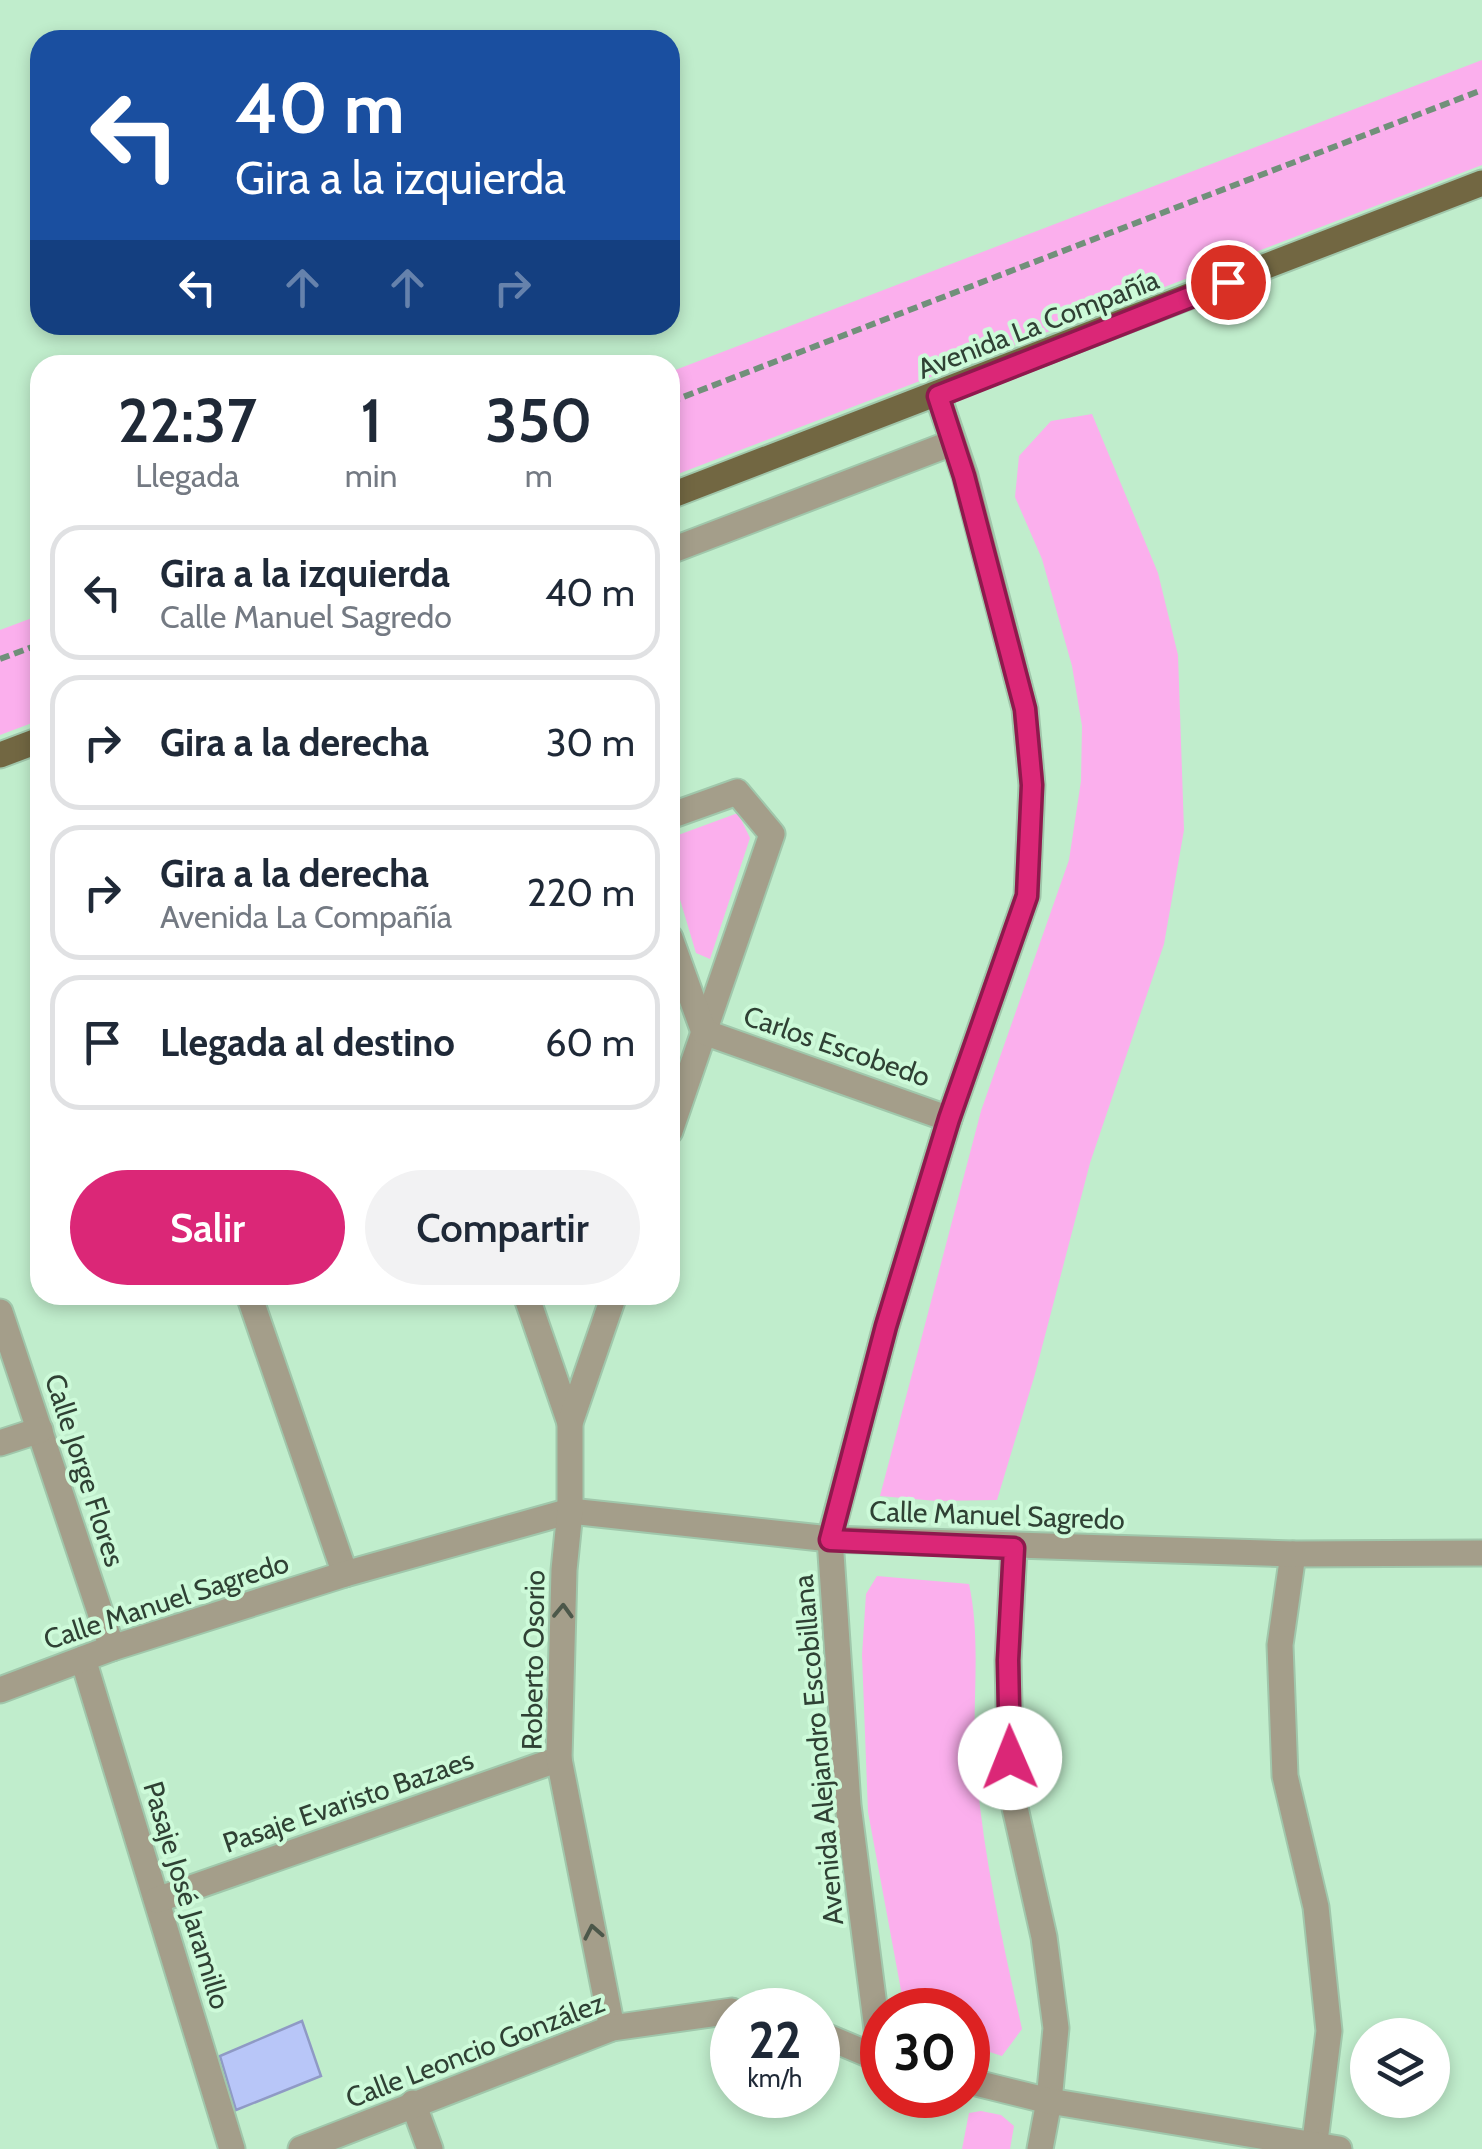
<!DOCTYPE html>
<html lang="es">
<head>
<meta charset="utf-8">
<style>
  body { margin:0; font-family:Cabin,sans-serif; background:#f2f2f3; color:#1f2937; height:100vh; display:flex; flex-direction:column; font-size:38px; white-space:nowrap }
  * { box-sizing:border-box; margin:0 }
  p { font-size:32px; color:#747a83 }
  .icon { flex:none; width:55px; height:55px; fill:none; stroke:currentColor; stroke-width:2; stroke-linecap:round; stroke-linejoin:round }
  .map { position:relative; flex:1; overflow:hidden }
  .side { position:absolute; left:30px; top:355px; width:650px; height:950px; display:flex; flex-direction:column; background:#fff; border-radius:30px; box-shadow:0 5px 15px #0003 }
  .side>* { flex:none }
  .guide { position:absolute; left:30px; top:30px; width:650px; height:305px; border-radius:30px; box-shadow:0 5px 15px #0003; background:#1a4fa0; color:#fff; overflow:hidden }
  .buttons { position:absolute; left:1350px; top:2018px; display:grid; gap:20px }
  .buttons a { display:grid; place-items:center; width:100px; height:100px; border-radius:50%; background:#fff; box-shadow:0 5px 15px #0003; font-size:50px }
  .speed { position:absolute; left:710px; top:1988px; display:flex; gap:20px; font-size:50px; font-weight:700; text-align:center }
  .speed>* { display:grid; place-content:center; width:130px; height:130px; border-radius:50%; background:#fff; box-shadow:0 5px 15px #0003; line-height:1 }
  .speed small { font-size:25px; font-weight:400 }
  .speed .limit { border:15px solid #d22; background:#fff; color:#111 }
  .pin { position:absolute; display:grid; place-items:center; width:85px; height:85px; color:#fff; margin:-42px; border:5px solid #fff; border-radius:50%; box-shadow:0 2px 10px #0007 }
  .me { position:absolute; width:110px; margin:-55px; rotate:359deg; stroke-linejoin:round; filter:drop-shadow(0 0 8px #0008) }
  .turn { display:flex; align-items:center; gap:35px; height:210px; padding:0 40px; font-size:45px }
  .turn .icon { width:130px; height:130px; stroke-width:2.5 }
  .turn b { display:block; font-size:70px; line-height:85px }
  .lanes { display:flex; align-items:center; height:95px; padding:0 40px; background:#0003; justify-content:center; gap:50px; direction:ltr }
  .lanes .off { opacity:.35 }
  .eta { display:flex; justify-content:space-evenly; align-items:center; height:170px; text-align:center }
  .eta b { font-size:60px; font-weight:600; line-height:70px }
  .cta { display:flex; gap:20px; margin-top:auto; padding:20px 40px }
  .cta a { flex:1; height:115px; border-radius:60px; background:#db2777; color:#fff; font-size:40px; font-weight:600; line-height:115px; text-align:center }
  .cta a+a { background:#f2f2f3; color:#1f2937 }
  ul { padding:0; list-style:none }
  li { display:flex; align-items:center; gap:30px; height:135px; margin:0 20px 15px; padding:0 20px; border:5px solid #e0e1e3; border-radius:30px }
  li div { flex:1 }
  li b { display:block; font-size:38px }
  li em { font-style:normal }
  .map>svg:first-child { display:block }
  .green { fill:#fbafed }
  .building { fill:#b8c6f8; stroke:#8f9ac5; stroke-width:2.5 }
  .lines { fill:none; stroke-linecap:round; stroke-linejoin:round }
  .minor-casing { stroke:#a0c7ab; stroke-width:29 }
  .major-casing { stroke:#a0c7ab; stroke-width:29 }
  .path { stroke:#71907a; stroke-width:6; stroke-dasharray:10 5; stroke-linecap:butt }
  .minor { stroke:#a49e8a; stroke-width:25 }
  .major { stroke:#726742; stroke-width:25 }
  .oneway { stroke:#4c584a }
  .route-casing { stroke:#8e194d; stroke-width:25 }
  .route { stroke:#db2777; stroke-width:18 }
  .labels { text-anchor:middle; stroke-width:8; stroke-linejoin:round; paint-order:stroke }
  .street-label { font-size:28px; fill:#2f4134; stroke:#cdfad9 }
</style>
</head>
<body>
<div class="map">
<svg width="1482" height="2149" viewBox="0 0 1482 2149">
  <rect width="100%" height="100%" fill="#c0edcc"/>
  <g class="green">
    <path d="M1482 60V165L670 477V372Z"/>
    <path d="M1092 414 1158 573 1178 655 1184 830 1164 944 1090 1163 1035 1374 997 1500 936 1501 880 1496 981 1111 1069 860 1081 781 1082 726 1072 666 1042 559 1015 497 1019 456 1051 421Z"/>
    <path d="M40 615V720L0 735V630Z"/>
    <path d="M738 813 750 838 710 959 696 953 670 866V838Z"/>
    <path d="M877 1576 969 1584C982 1644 971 1706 976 1767 983 1856 1003 1943 1022 2029L1002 2056 968 2045V2010H909L903 2001 868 1812 862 1655 866 1594Z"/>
    <path d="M981 2111 1001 2115 1014 2126 1010 2149H962L969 2113Z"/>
  </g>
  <path class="building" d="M302 2021 321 2076 236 2110 220 2056Z"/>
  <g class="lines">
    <defs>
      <g id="minor">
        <path d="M670 551 952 443"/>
        <path d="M670 816 737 792 772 834 670 1131"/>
        <path d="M670 938 704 1032 949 1119"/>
        <path d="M249 1295 345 1574"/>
        <path d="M526 1295 570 1423"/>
        <path d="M0 1312 112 1648"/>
        <path d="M0 1443 40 1430"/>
        <path d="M1014 1548 1008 1661 1011 1790 1044 1937 1056 2028 1049 2101 1040 2149"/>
        <path d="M1293 1554 1280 1645 1285 1776 1316 1907 1329 2031 1314 2149"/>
        <path d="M83 1659 232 2149"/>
        <path d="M0 1690 112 1648 345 1574 570 1511 830 1539 1293 1554 1482 1553"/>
        <path d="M157 1900 559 1759"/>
        <path d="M752 2010H763"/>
        <path d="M612 2028 559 1759 564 1570 570 1511V1423L614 1295"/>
        <path d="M818 2033 882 2060"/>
        <path d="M881 2060 848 1805 830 1539 886 1326 949 1119 1027 896 1032 785 1025 709 965 476 938 396"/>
        <path d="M968 2081 1049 2101 1339 2149"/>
        <path d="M413 2103 430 2149"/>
        <path d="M301 2149 612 2028 732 2011"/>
      </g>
      <g id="major">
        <path d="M670 496 1482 183"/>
        <path d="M0 755 40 740"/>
      </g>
    </defs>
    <use href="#minor" class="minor-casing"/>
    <use href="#major" class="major-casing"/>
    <g class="path">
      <path d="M670 402 1482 90"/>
      <path d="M0 659 40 644"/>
    </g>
    <use href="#minor" class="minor"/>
    <use href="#major" class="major"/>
  </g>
  <defs><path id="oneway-chevron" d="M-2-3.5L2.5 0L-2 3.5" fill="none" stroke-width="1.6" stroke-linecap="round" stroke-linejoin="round" transform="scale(2.5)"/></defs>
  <g class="oneway">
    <use href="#oneway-chevron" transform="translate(563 1611) rotate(-88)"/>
    <use href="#oneway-chevron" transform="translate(593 1932) rotate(-101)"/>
  </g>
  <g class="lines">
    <defs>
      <path id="route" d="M1010 1758 1008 1660 1014 1548 830 1540 886 1326 949 1119 1027 896 1032 785 1025 709 964 476 938 396 1228 282"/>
    </defs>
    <use href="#route" class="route-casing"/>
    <use href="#route" class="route"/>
  </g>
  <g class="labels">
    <g class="street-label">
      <text transform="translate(1038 324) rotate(-21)" y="10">Avenida La Compañía</text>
      <text transform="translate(837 1046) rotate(19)" y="10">Carlos Escobedo</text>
      <text transform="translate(85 1470) rotate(72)" y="10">Calle Jorge Flores</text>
      <text transform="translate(997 1515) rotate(2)" y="10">Calle Manuel Sagredo</text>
      <text transform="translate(166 1601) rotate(-18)" y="10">Calle Manuel Sagredo</text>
      <text transform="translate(533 1660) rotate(-89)" y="10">Roberto Osorio</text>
      <text transform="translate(818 1750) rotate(-95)" y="10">Avenida Alejandro Escobillana</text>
      <text transform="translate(348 1801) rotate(-19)" y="10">Pasaje Evaristo Bazaes</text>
      <text transform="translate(187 1895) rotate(73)" y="10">Pasaje José Jaramillo</text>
      <text transform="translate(475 2050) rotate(-21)" y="10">Calle Leoncio González</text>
    </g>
  </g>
</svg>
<div class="buttons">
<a><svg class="icon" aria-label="layers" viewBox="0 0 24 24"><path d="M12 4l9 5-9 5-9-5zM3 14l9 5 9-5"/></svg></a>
</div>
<div class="speed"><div>22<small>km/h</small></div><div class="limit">30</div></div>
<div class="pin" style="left:1228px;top:282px;background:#d93025"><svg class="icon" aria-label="arrive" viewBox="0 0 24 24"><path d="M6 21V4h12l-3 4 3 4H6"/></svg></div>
<svg class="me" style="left:1010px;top:1758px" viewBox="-20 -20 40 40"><circle r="19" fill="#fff"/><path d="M0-13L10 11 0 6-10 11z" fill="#db2777"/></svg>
<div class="guide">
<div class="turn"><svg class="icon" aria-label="left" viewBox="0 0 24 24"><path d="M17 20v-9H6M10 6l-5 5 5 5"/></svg><div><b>40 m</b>Gira a la izquierda</div></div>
<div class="lanes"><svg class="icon" aria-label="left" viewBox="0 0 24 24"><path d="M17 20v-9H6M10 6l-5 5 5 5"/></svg><svg class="icon off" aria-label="ahead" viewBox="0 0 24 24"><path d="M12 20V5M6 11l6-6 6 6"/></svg><svg class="icon off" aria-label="ahead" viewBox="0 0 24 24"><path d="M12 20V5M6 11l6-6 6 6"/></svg><svg class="icon off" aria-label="right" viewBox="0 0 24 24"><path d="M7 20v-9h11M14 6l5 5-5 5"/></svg></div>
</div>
<section class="side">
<div class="eta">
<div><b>22:37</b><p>Llegada</p></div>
<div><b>1</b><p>min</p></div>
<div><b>350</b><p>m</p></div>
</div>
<ul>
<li><svg class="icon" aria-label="left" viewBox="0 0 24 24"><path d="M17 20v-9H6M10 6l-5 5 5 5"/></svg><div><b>Gira a la izquierda</b><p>Calle Manuel Sagredo</p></div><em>40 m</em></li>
<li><svg class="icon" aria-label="right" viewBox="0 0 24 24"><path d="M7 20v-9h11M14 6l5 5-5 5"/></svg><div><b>Gira a la derecha</b></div><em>30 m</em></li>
<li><svg class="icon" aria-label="right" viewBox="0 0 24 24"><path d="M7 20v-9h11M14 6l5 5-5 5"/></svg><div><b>Gira a la derecha</b><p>Avenida La Compañía</p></div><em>220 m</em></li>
<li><svg class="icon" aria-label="arrive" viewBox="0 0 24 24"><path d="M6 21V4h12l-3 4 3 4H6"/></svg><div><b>Llegada al destino</b></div><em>60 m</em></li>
</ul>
<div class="cta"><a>Salir</a><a>Compartir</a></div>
</section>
</div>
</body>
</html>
